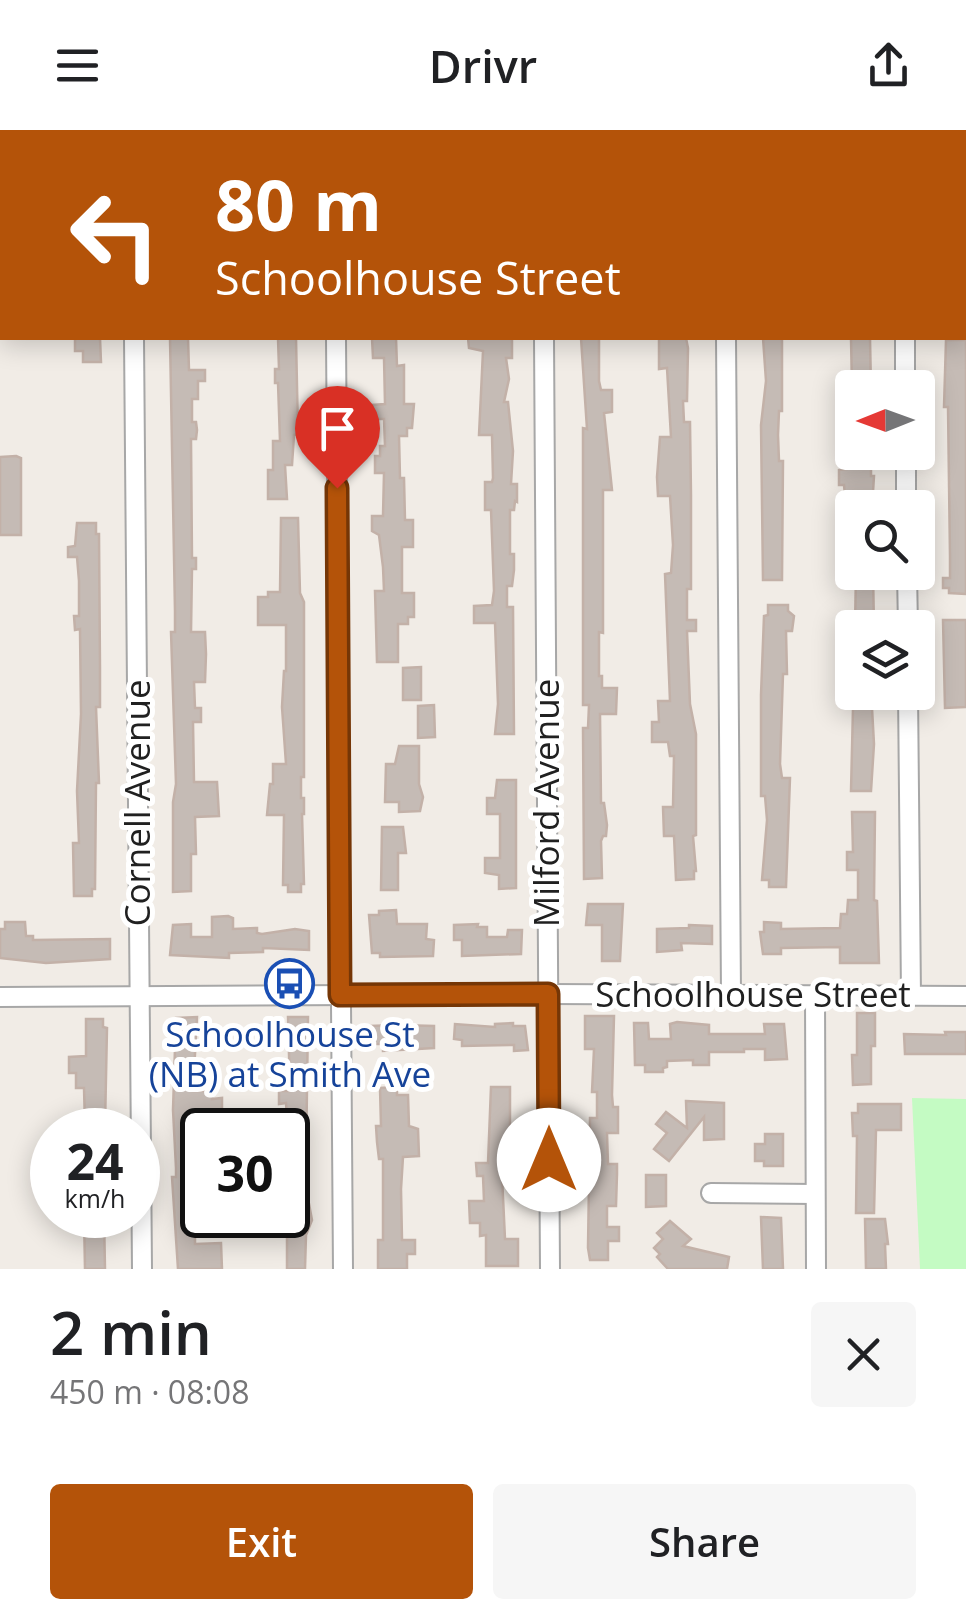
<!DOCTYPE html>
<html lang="en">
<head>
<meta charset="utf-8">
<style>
  body { margin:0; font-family:"Open Sans",sans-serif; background:#f6f6f6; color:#202124; height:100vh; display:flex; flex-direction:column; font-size:38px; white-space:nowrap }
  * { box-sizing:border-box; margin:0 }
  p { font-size:32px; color:#757577 }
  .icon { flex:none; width:55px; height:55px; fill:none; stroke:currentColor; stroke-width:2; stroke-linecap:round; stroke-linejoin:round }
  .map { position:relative; height:1139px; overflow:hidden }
  .details { display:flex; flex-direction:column; background:#fff; flex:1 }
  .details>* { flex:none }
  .hud { position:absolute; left:0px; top:0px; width:968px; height:210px; box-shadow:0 5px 25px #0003; background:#b45309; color:#fff; overflow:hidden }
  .needle { width:65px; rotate:269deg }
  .controls { position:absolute; left:835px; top:240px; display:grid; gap:20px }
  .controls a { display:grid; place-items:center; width:100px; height:100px; border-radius:10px; background:#fff; box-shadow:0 5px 25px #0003; font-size:50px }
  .speed { position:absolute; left:30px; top:978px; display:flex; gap:20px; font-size:50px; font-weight:700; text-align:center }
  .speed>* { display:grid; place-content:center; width:130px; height:130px; border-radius:50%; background:#fff; box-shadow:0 5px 25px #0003; line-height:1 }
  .speed small { font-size:25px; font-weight:400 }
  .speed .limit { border:5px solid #111; border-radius:15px; background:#fff; color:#111 }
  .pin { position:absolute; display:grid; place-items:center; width:85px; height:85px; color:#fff; margin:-102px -42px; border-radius:50% 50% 50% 0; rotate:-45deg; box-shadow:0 0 10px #0007 }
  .pin .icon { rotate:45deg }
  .me { position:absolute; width:110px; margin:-55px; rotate:0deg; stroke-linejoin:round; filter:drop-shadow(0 0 8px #0008) }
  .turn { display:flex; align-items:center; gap:35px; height:210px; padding:0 50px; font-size:45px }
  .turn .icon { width:130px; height:130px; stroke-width:2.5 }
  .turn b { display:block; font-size:70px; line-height:85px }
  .round { display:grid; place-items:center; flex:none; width:105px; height:105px; border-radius:10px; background:#f6f6f6 }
  .headline { display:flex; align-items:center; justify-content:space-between; height:170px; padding:0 50px }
  h1 { font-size:60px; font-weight:600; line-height:75px }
  .button { display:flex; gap:20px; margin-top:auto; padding:20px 50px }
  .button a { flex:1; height:115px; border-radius:10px; background:#b45309; color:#fff; font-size:40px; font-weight:600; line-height:115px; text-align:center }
  .button a+a { background:#f6f6f6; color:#202124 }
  header { display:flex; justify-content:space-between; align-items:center; height:130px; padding:0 50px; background:#fff; font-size:45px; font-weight:600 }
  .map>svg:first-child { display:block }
  .park { fill:#c4fbc3 }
  .building { fill:#c5bbb5; stroke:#c3b1a8; stroke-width:2.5 }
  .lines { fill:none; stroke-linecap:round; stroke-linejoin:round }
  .minor-casing { stroke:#a7a7a7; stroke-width:22 }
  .minor { stroke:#fff; stroke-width:18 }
  .route-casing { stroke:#753606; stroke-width:25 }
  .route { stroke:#b45309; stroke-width:18 }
  .labels { text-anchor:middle; stroke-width:10; stroke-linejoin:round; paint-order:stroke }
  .street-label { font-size:35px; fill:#202020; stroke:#fff }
  .transit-label { font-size:35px; fill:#164399; stroke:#fff }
</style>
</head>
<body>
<header><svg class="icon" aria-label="menu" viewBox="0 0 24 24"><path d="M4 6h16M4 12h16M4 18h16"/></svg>Drivr<svg class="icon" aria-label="share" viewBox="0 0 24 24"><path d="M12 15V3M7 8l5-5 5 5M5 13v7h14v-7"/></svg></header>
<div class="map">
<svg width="966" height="1139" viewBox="0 0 966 1139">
  <rect width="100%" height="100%" fill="#f1ece6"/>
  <path class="park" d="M912 968 966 969V1139H920Z"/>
  <g class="building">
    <path d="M75 208H100L101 232H83V221H75Z"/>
    <path d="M170 208H188L189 240H205V251H198V269H192V292H196L197 300 196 309H191L192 428H196V439H192L191 502H205L206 524 205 552H194L195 578H201V592H193L194 652H217L219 686 195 687 196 724H191V761L173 762V672L176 654 171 502H175V481Z"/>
    <path d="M278 208H296L298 304 294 305 292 335H285L287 369H268V340H273V311H280L278 253H275V239H279Z"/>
    <path d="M372 208H396L397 236 404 235V274H414L412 298H407V306H399L400 348H404L405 390H413V417H402V463H414V487H408V494H398V532H377L375 461H384L383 437 379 405 372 401V386H383L384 343H375V326H380V316H385L384 289H372V275L385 274 384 228H373Z"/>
    <path d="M468 208H512V228H506L509 249 504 272H508L513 321 511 354H517V372L515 371 514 380H510V424H514V440L512 456H507V477H513L514 604H495L498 574 495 493H474V476L492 475 494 461 491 380H485V352H492L493 348 492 305H479L483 221 469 218Z"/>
    <path d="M581 208H599V251L601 260H612V282L604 283 612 360H603V503L599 502V546H602V558H617L616 584H600L601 673H604L607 695 606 706H603L601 711 602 748 584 749 583 598H588L589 575H583V298L587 299Z"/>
    <path d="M659 208H686L688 218 687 271H683L684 292H690L691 365V459H687V490H696V501H687L690 574 696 604V705L693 706 696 741H694V749L676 750 674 706H664L663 677H673L674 626H670L668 612H652V592H659L658 571H670L665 444 671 443 673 415 670 366H658L657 347 660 307H671L667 238 659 239Z"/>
    <path d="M763 208H782V281H779L778 305 779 331H783L782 450H763L761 295 766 251Z"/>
    <path d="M851 208H870L871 258H852Z"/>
    <path d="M946 210H966V464L949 463V458H943V448H950V427L948 277H944Z"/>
    <path d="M16 326 21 328V405H0V327Z"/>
    <path d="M846 328H871V346H874L872 378H850V366H845L844 355H839V340L847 339Z"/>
    <path d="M281 388H298L300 463 304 472V647H301V668H304V684H302L304 754H301V762H288V755H283L284 685H267L270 654H273V634H286L282 577 284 541H286V495H258V467H268V462H280Z"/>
    <path d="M77 393H96V404H99L100 537V577H96L99 653H96L95 759H92V766H74L73 713H79L77 661 81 584 80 499 75 500 74 486H79V451L77 427H68V417L75 416Z"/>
    <path d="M856 442H873L874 497H855Z"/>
    <path d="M768 475H788V481L794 486 792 501H786L787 544H783L780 634 782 648H790L786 757H769V750H762L767 690 765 666H761V565L764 486 768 485Z"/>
    <path d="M943 490H966V577L945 578Z"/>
    <path d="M421 537V570H403V538Z"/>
    <path d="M848 562H876V578H872L874 614 871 661H851L853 578H848Z"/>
    <path d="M434 575 435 607 418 608V576Z"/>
    <path d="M399 616H419V654L423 667 420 681 399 682V672H385L386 634H395Z"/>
    <path d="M497 650H516V758L499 759V745L485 743V728H500V684H487V668H495Z"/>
    <path d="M852 682H875L874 770 877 771 879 833H840V817L781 818V824H763L760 802H764V792L781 793V799L840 798 841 784H847L848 770H858V740H847V722H853Z"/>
    <path d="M382 697H403L406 723H398V760H381Z"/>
    <path d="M588 774H623L620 831H602V795H586Z"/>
    <path d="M396 780 397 794H427L426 809 434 810 433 826 380 827V823H372L369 785H379V781Z"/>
    <path d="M228 786 233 788V799L257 798V803L262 804 295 799 309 801V820L263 818V822L229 823V828L170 825 173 795 191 794V807H212V787Z"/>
    <path d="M5 792H25L26 806H33V810L110 809V829L46 833 0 828V799H5Z"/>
    <path d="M478 794 477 797H487V807H507L508 800H522L521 824 462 826V810H454V795Z"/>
    <path d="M689 795 712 796V814L681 813 682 820 657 822V799L689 798Z"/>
    <path d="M857 883H875V916H871V954L853 955 852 925H857Z"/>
    <path d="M585 886H614L612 965 613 977H618V1003H607L608 1034H617V1044L616 1076H607V1097H619V1111H608V1130H590L588 1118 590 988H597V962H592L594 919H585Z"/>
    <path d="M197 887 193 961H212V969L222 968V987H215V995H194L195 1038H202V1071H195V1114L221 1113 222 1139H178L172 1047H176V1038L173 980 176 888Z"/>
    <path d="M288 887H308L306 1030H303L307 1056 302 1075 309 1074 312 1090 306 1105 305 1139H287V1106H275V1097H271L270 1091V1085H288L287 988 286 973 279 974V961H290Z"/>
    <path d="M86 889H103V897L107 898 105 996 85 995 84 958H76V943H69V927L86 926Z"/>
    <path d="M677 892 709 895V904H765L764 894H784L787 929 765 930V919H744V922H709V935H693V930L667 931V937L663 938V942H645V935H635L634 893H648L649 909H671L670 894Z"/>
    <path d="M513 893V896H525L528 920 514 921V915L462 916V910L454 909 455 894 495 897V894Z"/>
    <path d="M398 895 434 896V918L383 921V914H371L370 896Z"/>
    <path d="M945 902H966V924H905L904 904 946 905Z"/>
    <path d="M397 957V965H408L409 996 418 999 419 1026 403 1027 401 1059 402 1110H415V1124H407V1139H378V1110H383V1029H379L377 1012 376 996H381L380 958Z"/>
    <path d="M491 957H510V996L513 1005H517L518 1025H501L505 1109H518V1136H486V1105L480 1106V1093H470L469 1071H484L483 1046H477L476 1033H488Z"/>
    <path d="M686 971 724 973V1009L704 1010V987L669 1031 654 1019 667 1003 656 994 666 982 687 998Z"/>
    <path d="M858 974H901V1000H876L874 1083H856L857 1006H853L852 983H858Z"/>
    <path d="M765 1004H783V1036H764V1031H755V1014H765Z"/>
    <path d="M646 1045H666V1076L646 1077Z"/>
    <path d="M104 1085 105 1139H85L84 1086Z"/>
    <path d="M761 1087 781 1088 783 1139H763Z"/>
    <path d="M865 1089H885L888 1114H885L886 1139H866Z"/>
    <path d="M670 1091 691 1109 683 1116 729 1127 727 1139H668L657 1127 660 1124 654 1118 663 1109 657 1103Z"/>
  </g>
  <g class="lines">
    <defs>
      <g id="minor">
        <path d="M334 0V2"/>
        <path d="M724 0V2"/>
        <path d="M965 37H966"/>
        <path d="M0 58H2"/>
        <path d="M134 208 142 1139"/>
        <path d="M336 208 343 1139"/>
        <path d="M544 208 550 1139"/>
        <path d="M726 208 731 864"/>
        <path d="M905 208V258"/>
        <path d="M906 322V378"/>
        <path d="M907 442 908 498"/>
        <path d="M908 562 911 866"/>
        <path d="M815 866 816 1139"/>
        <path d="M0 867 548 864 966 866"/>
        <path d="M711 1063 815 1064"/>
      </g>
    </defs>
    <use href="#minor" class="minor-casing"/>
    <use href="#minor" class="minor"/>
  </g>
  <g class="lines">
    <defs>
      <path id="route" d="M337 358 340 865 548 864 549 1030"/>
    </defs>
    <use href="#route" class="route-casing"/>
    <use href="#route" class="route"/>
  </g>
  <defs>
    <symbol id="bus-ring" viewBox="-11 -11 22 22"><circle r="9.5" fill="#fff" stroke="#1a4fb4" stroke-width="1.5"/><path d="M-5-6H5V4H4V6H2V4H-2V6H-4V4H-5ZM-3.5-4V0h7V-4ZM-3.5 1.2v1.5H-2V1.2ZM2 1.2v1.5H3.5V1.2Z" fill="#1a4fb4"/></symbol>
  </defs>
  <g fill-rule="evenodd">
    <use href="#bus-ring" x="262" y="826" width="55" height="55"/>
  </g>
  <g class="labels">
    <g class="street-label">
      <text transform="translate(138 673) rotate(-90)" y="12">Cornell Avenue</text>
      <text transform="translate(547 673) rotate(-90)" y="12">Milford Avenue</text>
      <text x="753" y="877">Schoolhouse Street</text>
    </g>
    <g class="transit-label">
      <text x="290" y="917">Schoolhouse St<tspan x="290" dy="40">(NB) at Smith Ave</tspan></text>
    </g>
  </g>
</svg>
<div class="controls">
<a><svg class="needle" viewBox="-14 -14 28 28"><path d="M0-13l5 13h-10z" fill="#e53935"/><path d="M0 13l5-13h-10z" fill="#757577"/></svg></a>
<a><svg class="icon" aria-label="search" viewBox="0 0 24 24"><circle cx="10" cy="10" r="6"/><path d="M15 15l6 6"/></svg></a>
<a><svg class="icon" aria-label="layers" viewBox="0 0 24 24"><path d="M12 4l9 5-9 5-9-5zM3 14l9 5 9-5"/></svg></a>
</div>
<div class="speed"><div>24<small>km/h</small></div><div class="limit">30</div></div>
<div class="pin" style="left:337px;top:358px;background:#d93025"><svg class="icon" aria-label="arrive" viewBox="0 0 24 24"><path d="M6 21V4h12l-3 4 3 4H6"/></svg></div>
<svg class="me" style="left:549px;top:1030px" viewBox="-20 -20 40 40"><circle r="19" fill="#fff"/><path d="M0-13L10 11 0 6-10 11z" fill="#b45309"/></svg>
<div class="hud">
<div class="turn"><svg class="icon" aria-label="left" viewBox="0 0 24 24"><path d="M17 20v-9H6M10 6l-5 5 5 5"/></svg><div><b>80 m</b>Schoolhouse Street</div></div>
</div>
</div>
<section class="details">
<div class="headline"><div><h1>2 min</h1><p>450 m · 08:08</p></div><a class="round"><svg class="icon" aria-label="close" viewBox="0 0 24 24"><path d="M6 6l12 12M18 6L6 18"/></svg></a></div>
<div class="button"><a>Exit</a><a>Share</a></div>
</section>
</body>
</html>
